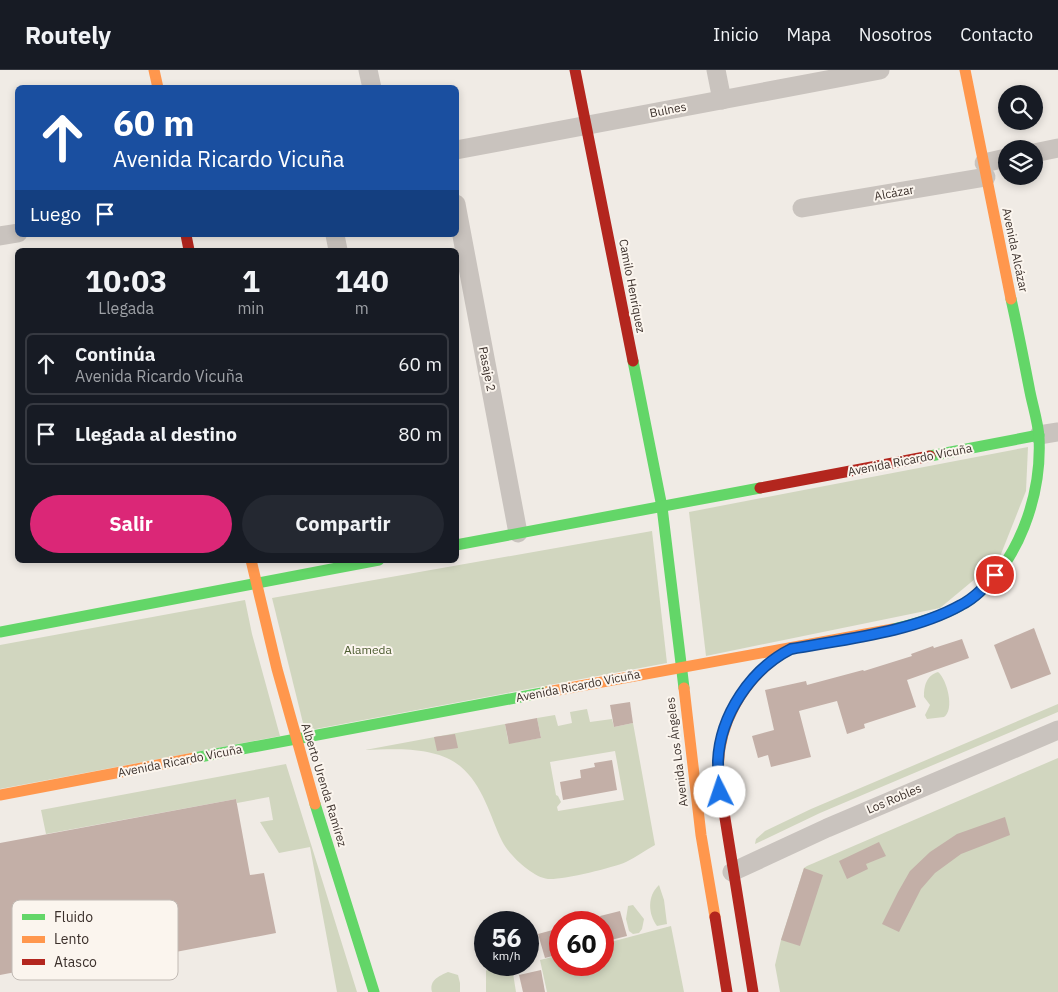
<!DOCTYPE html>
<html lang="es">
<head>
<meta charset="utf-8">
<style>
  body { margin:0; font-family:"IBM Plex Sans",sans-serif; background:#242831; color:#f1f3f6; height:100vh; display:flex; flex-direction:column; font-size:19px; white-space:nowrap }
  * { box-sizing:border-box; margin:0 }
  p { font-size:16px; color:#9ea1a6 }
  .icon { flex:none; width:28px; height:28px; fill:none; stroke:currentColor; stroke-width:2; stroke-linecap:round; stroke-linejoin:round }
  .map { position:relative; flex:1; overflow:hidden }
  .details { position:absolute; left:15px; top:178px; width:444px; height:315px; display:flex; flex-direction:column; background:#171b24; border-radius:8px; box-shadow:0 2px 8px #0003 }
  .details>* { flex:none }
  .guide { position:absolute; left:15px; top:15px; width:444px; height:152px; border-radius:8px; box-shadow:0 2px 8px #0003; background:#1a4fa0; color:#fff; overflow:hidden }
  .fabs { position:absolute; left:998px; top:15px; display:grid; gap:10px }
  .fabs a { display:grid; place-items:center; width:45px; height:45px; border-radius:50%; background:#171b24; box-shadow:0 2px 8px #0003; font-size:25px }
  .speed { position:absolute; left:474px; top:841px; display:flex; gap:10px; font-size:25px; font-weight:700; text-align:center }
  .speed>* { display:grid; place-content:center; width:65px; height:65px; border-radius:50%; background:#171b24; box-shadow:0 2px 8px #0003; line-height:1 }
  .speed small { font-size:12px; font-weight:400 }
  .speed .limit { border:8px solid #d22; background:#fff; color:#111 }
  .pin { position:absolute; display:grid; place-items:center; width:42px; height:42px; color:#fff; margin:-21px; border:2px solid #fff; border-radius:50%; box-shadow:0 1px 5px #0007 }
  .me { position:absolute; width:55px; margin:-28px; rotate:356deg; stroke-linejoin:round; filter:drop-shadow(0 0 4px #0008) }
  .turn { display:flex; align-items:center; gap:18px; height:105px; padding:0 15px; font-size:22px }
  .turn .icon { width:65px; height:65px; stroke-width:2.5 }
  .turn b { display:block; font-size:35px; line-height:42px }
  .then { display:flex; align-items:center; height:48px; padding:0 15px; background:#0003; gap:10px; font-size:19px }
  .eta { display:flex; justify-content:space-evenly; align-items:center; height:85px; text-align:center }
  .eta b { font-size:30px; font-weight:800; line-height:35px }
  .cta { display:flex; gap:10px; margin-top:auto; padding:10px 15px }
  .cta a { flex:1; height:58px; border-radius:30px; background:#db2777; color:#fff; font-size:20px; font-weight:800; line-height:58px; text-align:center }
  .cta a+a { background:#242831; color:#f1f3f6 }
  ul { padding:0; list-style:none }
  li { display:flex; align-items:center; gap:15px; height:62px; margin:0 10px 8px; padding:0 5px; border:2px solid #363941; border-radius:8px }
  li div { flex:1 }
  li b { display:block; font-size:19px }
  li em { font-style:normal }
  header { display:flex; align-items:center; gap:30px; box-sizing:border-box; height:70px; padding:0 25px; background:#171b24; border-bottom:1px solid #363941 }
  header strong { font-size:24px }
  nav { display:flex; gap:28px; margin-inline-start:auto; font-size:18px }
  .map>svg:first-child { display:block }
  .green { fill:#d1d6bf; fill-rule:evenodd }
  .building { fill:#c3afa7 }
  .lines { fill:none; stroke-linecap:round; stroke-linejoin:round }
  .street { stroke:#c9c3be; stroke-width:19 }
  .fast { stroke:#63d668; stroke-width:11 }
  .slow { stroke:#ff974d; stroke-width:11 }
  .jam { stroke:#b3261e; stroke-width:11 }
  .route-casing { stroke:#114b97; stroke-width:12 }
  .route { stroke:#1a73e8; stroke-width:9 }
  .labels { text-anchor:middle; stroke-width:4; stroke-linejoin:round; paint-order:stroke }
  .street-label { font-size:12px; fill:#3b302b; stroke:#fbf5ee }
  .park-label { font-size:12px; fill:#4a5a2e; stroke:#fbf5ee }
  .key { fill:#fbf5ee; stroke:#c1bab4; stroke-width:1 }
  .key-label { font-size:14px; fill:#3b302b }
</style>
</head>
<body>
<header>
<strong>Routely</strong>
<nav><a>Inicio</a><a>Mapa</a><a>Nosotros</a><a>Contacto</a></nav>
</header>
<div class="map">
<svg width="1058" height="922" viewBox="0 0 1058 922">
  <rect width="100%" height="100%" fill="#f0ebe5"/>
  <g class="green">
    <path d="M1028 377 1026 421 999 489 940 538 706 586 689 442Z"/>
    <path d="M652 461 667 593 305 661 272 528Z"/>
    <path d="M245 530 252 564 280 666 0 719V575Z"/>
    <path d="M938 602C947 609 955 640 944 647L927 649 925 645 930 635 924 627C924 616 926 606 938 602Z"/>
    <path d="M1058 634V642L820 743 755 774 756 769 765 761 811 739Z"/>
    <path d="M587 639 590 652 612 649 614 657 633 653 655 775C646 780 636 787 626 792 612 798 563 810 548 809 532 807 509 785 502 771 490 746 483 715 460 696 435 676 395 679 365 680L505 654 508 670 511 673 541 668 537 648 555 645 558 656 572 653 570 642ZM615 681 624 730 558 741 557 737 561 732 558 726 556 725 550 692Z"/>
    <path d="M1058 688V922H780L775 895 781 870 804 798 807 796Z"/>
    <path d="M286 694 357 922H337L310 777 279 783 260 752 273 750 269 727 237 733 236 729 46 764 41 740Z"/>
    <path d="M659 815 664 830 667 854 657 856C648 844 647 826 659 815Z"/>
    <path d="M633 835 644 849 642 859 639 863 633 864 629 861 626 849 628 836Z"/>
    <path d="M671 856 684 922H547L540 890 560 885V895H602L603 874Z"/>
    <path d="M489 895H519L512 897 516 922H486V901Z"/>
    <path d="M448 902 458 905 460 913V922H432C429 910 439 906 448 902Z"/>
  </g>
  <g class="building">
    <path d="M1034 558 1051 604 1011 619 994 575Z"/>
    <path d="M962 569 969 588 907 610 916 637 864 654 865 658 847 664 837 631 799 641 811 687 771 697 768 685 758 688 752 666 774 660 765 620 806 611 807 615 863 600 864 601 912 586 911 584 933 576 934 578Z"/>
    <path d="M630 632 633 653 614 657 610 635Z"/>
    <path d="M537 648 541 668 509 674 505 654Z"/>
    <path d="M455 664 458 678 437 681 434 667Z"/>
    <path d="M612 690 617 720 563 730 560 712 581 708 580 700 595 697 594 693Z"/>
    <path d="M236 729 250 805 264 803 276 863 70 902 68 892 0 905V773Z"/>
    <path d="M1005 747 1010 765 961 784 935 803 921 819 899 862 882 854 898 822 910 801 930 782 957 764Z"/>
    <path d="M879 772 886 786 866 794 868 799 847 809 839 791Z"/>
    <path d="M804 798 823 805 800 876 781 870Z"/>
    <path d="M620 841 627 866 607 871 600 846Z"/>
    <path d="M560 858V884L545 888 538 864Z"/>
    <path d="M541 900 545 922H523L519 905Z"/>
  </g>
  <g class="lines">
    <g class="street">
      <path d="M368 0 372 18"/>
      <path d="M716 0 722 30"/>
      <path d="M456 80 880 0"/>
      <path d="M1034 83 1058 78"/>
      <path d="M984 93 1006 88"/>
      <path d="M456 134 518 463"/>
      <path d="M802 138 986 107"/>
      <path d="M335 165 338 180"/>
      <path d="M0 166 18 163"/>
      <path d="M1039 365 1058 362"/>
      <path d="M732 802 827 758 1058 660"/>
    </g>
    <g class="fast">
      <path d="M633 291 662 437 684 618"/>
      <path d="M930 386 1039 365"/>
      <path d="M456 475 760 418"/>
      <path d="M893 559C920 553 948 545 971 529 1019 494 1042 425 1039 367 1038 352 1033 337 1030 322 1024 291 1018 260 1011 229"/>
      <path d="M0 562 379 490"/>
      <path d="M194 688 547 622"/>
      <path d="M315 734 374 922"/>
    </g>
    <g class="slow">
      <path d="M154 0 158 18"/>
      <path d="M965 0 1011 229"/>
      <path d="M251 490 277 599 315 734"/>
      <path d="M684 618 701 765 715 847"/>
      <path d="M547 622 893 559"/>
      <path d="M719 711C714 658 742 609 786 581"/>
      <path d="M0 725 194 688"/>
    </g>
    <g class="jam">
      <path d="M575 0 633 291"/>
      <path d="M186 165 189 180"/>
      <path d="M760 418 930 386"/>
      <path d="M719 711 753 922"/>
      <path d="M715 847 727 922"/>
    </g>
  </g>
  <g class="lines">
    <defs>
      <path id="route" d="M720 722C719 711 718 701 718 691 720 645 751 599 791 579 845 569 913 562 961 535 975 528 985 517 995 505"/>
    </defs>
    <use href="#route" class="route-casing"/>
    <use href="#route" class="route"/>
  </g>
  <g class="labels">
    <g class="street-label">
      <text transform="translate(668 40) rotate(-11)" y="4">Bulnes</text>
      <text transform="translate(894 123) rotate(-10)" y="4">Alcázar</text>
      <text transform="translate(1015 180) rotate(78)" y="4">Avenida Alcázar</text>
      <text transform="translate(632 216) rotate(79)" y="4">Camilo Henríquez</text>
      <text transform="translate(487 299) rotate(79)" y="4">Pasaje 2</text>
      <text transform="translate(910 390) rotate(-11)" y="4">Avenida Ricardo Vicuña</text>
      <text transform="translate(578 616) rotate(-11)" y="4">Avenida Ricardo Vicuña</text>
      <text transform="translate(677 682) rotate(-97)" y="4">Avenida Los Ángeles</text>
      <text transform="translate(180 691) rotate(-11)" y="4">Avenida Ricardo Vicuña</text>
      <text transform="translate(324 715) rotate(73)" y="4">Alberto Urenda Ramírez</text>
      <text transform="translate(894 729) rotate(-23)" y="4">Los Robles</text>
    </g>
    <g class="park-label">
      <text x="368" y="584">Alameda</text>
    </g>
  </g>
  <rect x="12" y="830" width="166" height="80" rx="8" class="key"/>
  <rect x="22" y="844" width="23" height="6" fill="#63d668"/>
  <rect x="22" y="866" width="23" height="7" fill="#ff974d"/>
  <rect x="22" y="889" width="23" height="6" fill="#b3261e"/>
  <g class="key-label">
    <text x="54" y="852">Fluido</text>
    <text x="54" y="874">Lento</text>
    <text x="54" y="897">Atasco</text>
  </g>
</svg>
<div class="fabs">
<a><svg class="icon" aria-label="search" viewBox="0 0 24 24"><circle cx="10" cy="10" r="6"/><path d="M15 15l6 6"/></svg></a>
<a><svg class="icon" aria-label="layers" viewBox="0 0 24 24"><path d="M12 4l9 5-9 5-9-5zM3 14l9 5 9-5"/></svg></a>
</div>
<div class="speed"><div>56<small>km/h</small></div><div class="limit">60</div></div>
<div class="pin" style="left:995px;top:505px;background:#d93025"><svg class="icon" aria-label="arrive" viewBox="0 0 24 24"><path d="M6 21V4h12l-3 4 3 4H6"/></svg></div>
<svg class="me" style="left:720px;top:722px" viewBox="-20 -20 40 40"><circle r="19" fill="#fff"/><path d="M0-13L10 11 0 6-10 11z" fill="#1a73e8"/></svg>
<div class="guide">
<div class="turn"><svg class="icon" aria-label="ahead" viewBox="0 0 24 24"><path d="M12 20V5M6 11l6-6 6 6"/></svg><div><b>60 m</b>Avenida Ricardo Vicuña</div></div>
<div class="then">Luego<svg class="icon" aria-label="arrive" viewBox="0 0 24 24"><path d="M6 21V4h12l-3 4 3 4H6"/></svg></div>
</div>
<section class="details">
<div class="eta">
<div><b>10:03</b><p>Llegada</p></div>
<div><b>1</b><p>min</p></div>
<div><b>140</b><p>m</p></div>
</div>
<ul>
<li><svg class="icon" aria-label="ahead" viewBox="0 0 24 24"><path d="M12 20V5M6 11l6-6 6 6"/></svg><div><b>Continúa</b><p>Avenida Ricardo Vicuña</p></div><em>60 m</em></li>
<li><svg class="icon" aria-label="arrive" viewBox="0 0 24 24"><path d="M6 21V4h12l-3 4 3 4H6"/></svg><div><b>Llegada al destino</b></div><em>80 m</em></li>
</ul>
<div class="cta"><a>Salir</a><a>Compartir</a></div>
</section>
</div>
</body>
</html>
